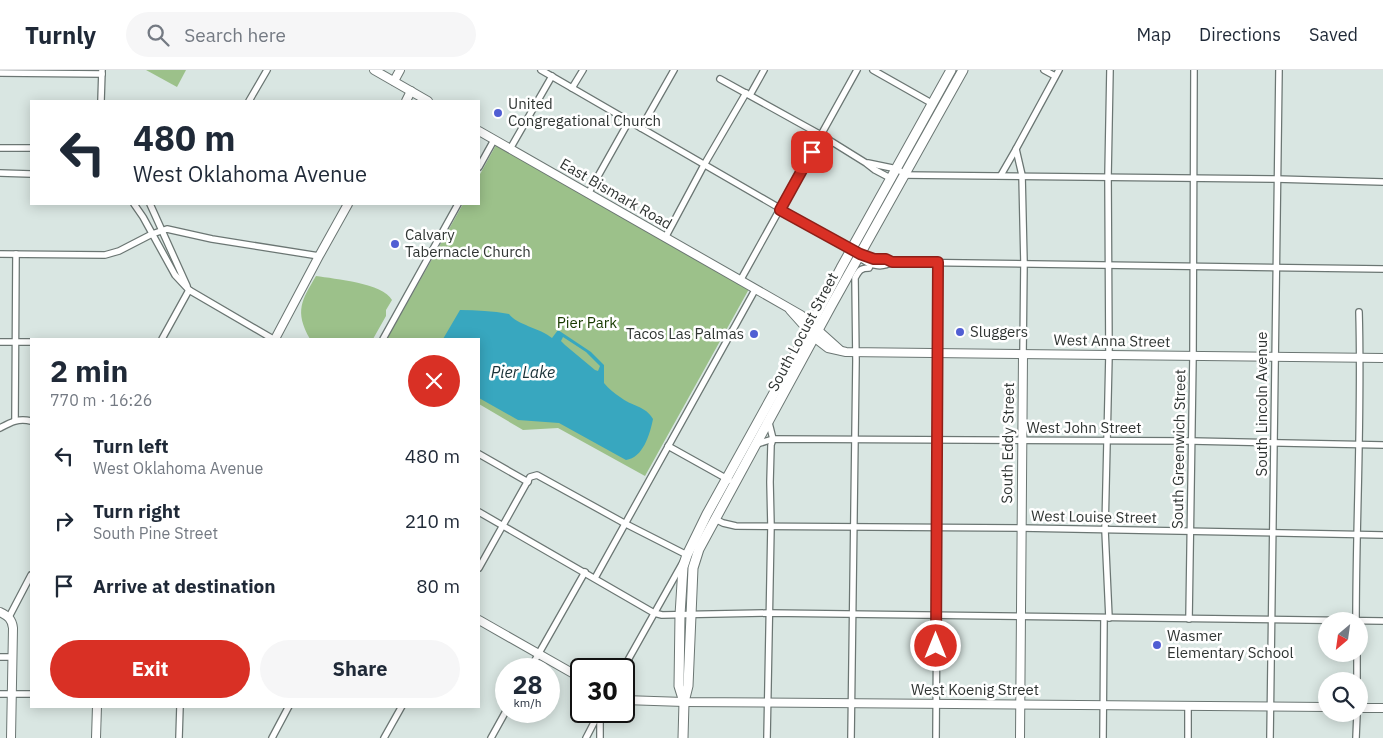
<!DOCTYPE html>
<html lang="en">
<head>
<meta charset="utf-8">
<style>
  body { margin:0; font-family:"IBM Plex Sans",sans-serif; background:#f6f6f7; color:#1f2937; height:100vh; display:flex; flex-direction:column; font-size:19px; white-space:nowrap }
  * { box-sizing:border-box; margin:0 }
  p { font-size:16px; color:#747a83 }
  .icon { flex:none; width:28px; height:28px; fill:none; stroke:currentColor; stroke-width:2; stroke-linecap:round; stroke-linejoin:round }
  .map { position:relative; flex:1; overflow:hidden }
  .side { position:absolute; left:30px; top:268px; width:450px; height:370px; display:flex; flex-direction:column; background:#fff; border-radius:0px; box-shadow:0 2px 12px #0003 }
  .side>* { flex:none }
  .top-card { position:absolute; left:30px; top:30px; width:450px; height:105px; border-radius:0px; box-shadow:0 2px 12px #0003; background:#fff; color:#1f2937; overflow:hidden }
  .needle { width:32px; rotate:209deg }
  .buttons { position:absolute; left:1318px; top:542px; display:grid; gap:10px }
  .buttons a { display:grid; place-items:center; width:50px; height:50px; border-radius:50%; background:#fff; box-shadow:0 2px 12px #0003; font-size:25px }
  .speed { position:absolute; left:495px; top:588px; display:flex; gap:10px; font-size:25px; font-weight:700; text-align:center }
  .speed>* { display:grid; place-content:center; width:65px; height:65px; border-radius:50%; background:#fff; box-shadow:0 2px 12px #0003; line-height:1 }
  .speed small { font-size:12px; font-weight:400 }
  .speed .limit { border:2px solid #111; border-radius:8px; background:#fff; color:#111 }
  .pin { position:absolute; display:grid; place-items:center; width:42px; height:42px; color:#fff; margin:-21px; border-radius:10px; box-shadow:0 2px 8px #0006 }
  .me { position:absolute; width:55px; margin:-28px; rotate:0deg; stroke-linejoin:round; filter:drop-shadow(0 0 4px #0008) }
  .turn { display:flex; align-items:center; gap:18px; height:105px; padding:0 20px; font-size:22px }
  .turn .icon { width:65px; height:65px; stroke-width:2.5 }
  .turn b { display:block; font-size:35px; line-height:42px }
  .round { display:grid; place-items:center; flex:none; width:52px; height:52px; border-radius:26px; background:#f6f6f7 }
  .summary { display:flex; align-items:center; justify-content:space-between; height:85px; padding:0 20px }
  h1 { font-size:30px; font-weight:700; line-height:38px }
  .button { display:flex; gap:10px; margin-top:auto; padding:10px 20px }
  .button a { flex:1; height:58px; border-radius:30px; background:#d93025; color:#fff; font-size:20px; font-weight:700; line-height:58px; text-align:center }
  .button a+a { background:#f6f6f7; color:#1f2937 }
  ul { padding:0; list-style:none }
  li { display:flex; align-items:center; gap:15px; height:65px; padding:0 20px }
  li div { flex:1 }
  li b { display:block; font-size:19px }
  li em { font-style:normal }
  header { display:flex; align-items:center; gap:30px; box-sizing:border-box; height:70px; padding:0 25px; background:#fff; border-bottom:1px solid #e0e1e3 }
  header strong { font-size:24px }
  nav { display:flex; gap:28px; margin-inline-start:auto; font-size:18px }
  .search { width:350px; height:45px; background:#f6f6f7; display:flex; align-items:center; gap:12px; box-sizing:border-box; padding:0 18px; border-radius:28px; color:#747a83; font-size:19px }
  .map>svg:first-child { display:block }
  .green { fill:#9cc18a }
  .water { fill:#38a7bf; fill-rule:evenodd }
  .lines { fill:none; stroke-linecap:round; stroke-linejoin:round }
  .street-casing { stroke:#6b7673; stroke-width:8 }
  .secondary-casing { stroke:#6b7673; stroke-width:10 }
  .primary-casing { stroke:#6b7673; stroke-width:11 }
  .street { stroke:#fff; stroke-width:5.5 }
  .secondary { stroke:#fff; stroke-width:8 }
  .primary { stroke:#fff; stroke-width:9 }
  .route-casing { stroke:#8d1f18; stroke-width:12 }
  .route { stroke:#d93025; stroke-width:9 }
  .poi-dot { fill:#505ed3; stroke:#fff; stroke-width:2 }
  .labels { text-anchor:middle; stroke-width:5; stroke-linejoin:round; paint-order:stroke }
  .poi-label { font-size:15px; fill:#303533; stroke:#fff; text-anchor:start }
  .street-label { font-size:15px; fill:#303533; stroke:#fff }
  .park-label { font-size:15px; fill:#183b00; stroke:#fff }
  .water-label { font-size:16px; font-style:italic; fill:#1a3238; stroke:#fff }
</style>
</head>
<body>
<header>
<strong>Turnly</strong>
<div class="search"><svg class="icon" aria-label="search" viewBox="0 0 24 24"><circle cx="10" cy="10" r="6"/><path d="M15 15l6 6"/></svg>Search here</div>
<nav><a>Map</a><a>Directions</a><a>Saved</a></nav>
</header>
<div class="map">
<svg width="1383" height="668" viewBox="0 0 1383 668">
  <rect width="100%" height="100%" fill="#d9e6e2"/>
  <g class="green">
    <path d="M146 0H186L177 17Z"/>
    <path d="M496 75 749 219 645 406 558 358 523 360 479 334V269H387L463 134H479V106Z"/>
    <path d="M316 206C335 209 383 213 392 230L386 240V246L373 269H310C294 241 302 230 316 206Z"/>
  </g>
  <path class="water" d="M460 240C477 240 492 241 509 244 517 255 540 258 552 268L558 260 591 282 604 295V313C609 319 614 323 620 327 631 336 646 336 653 349 650 364 643 388 626 390L559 353 518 350 479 328V269H443ZM563 267 586 282 600 296 598 301 595 300 565 275 561 271Z"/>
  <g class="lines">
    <defs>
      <g id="street">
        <path d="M541 0 819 161 860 184 874 189H886L892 192 1383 199"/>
        <path d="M873 0 933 34"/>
        <path d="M1044 0 1055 6"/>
        <path d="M0 3 102 4"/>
        <path d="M720 9 821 65 866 93 875 100 892 109"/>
        <path d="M572 18 583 0"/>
        <path d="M750 25 764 0"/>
        <path d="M101 31 102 0"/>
        <path d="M249 31 267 0"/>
        <path d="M641 58 674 0"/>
        <path d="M0 78H31"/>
        <path d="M510 79 552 6"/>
        <path d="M868 93 897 99 905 104"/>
        <path d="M479 97 494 70"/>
        <path d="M0 103 31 104"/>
        <path d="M903 105 1276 109 1383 112"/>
        <path d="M1001 105 1016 79"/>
        <path d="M588 124 629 51"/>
        <path d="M134 134 143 147 175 205 189 220 273 269"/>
        <path d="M150 134 187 216"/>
        <path d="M665 168 704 95 746 23"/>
        <path d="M0 184 105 185 119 181 152 164 167 159 212 169 319 186"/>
        <path d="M860 184 863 190C872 196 883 198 892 192"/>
        <path d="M740 211 857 0"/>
        <path d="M162 269 189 220"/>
        <path d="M383 269 458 134"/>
        <path d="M0 272H31"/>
        <path d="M1023 284 1024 193 1022 105 1016 79 1059 0"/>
        <path d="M15 350 16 184"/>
        <path d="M0 358C11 352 18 348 31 351"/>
        <path d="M757 374 773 369 1192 371 1383 375"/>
        <path d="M668 376 729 410"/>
        <path d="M479 384 528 412"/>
        <path d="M479 442 654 543 662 545 769 543 1383 551"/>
        <path d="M715 449 723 453 736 456 1021 458 1383 465"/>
        <path d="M479 498 530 407 537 405 624 453 687 485 623 599"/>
        <path d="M595 508 755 220"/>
        <path d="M9 547 31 505"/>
        <path d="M1109 548 1105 460 1109 285 1108 106 1110 0"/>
        <path d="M1189 549 1193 286 1194 0"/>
        <path d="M1356 551C1356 448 1362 345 1359 242"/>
        <path d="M1357 584V611"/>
        <path d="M0 587H12"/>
        <path d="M530 599 585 502"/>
        <path d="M0 624H31"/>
        <path d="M179 668 180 636"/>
        <path d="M272 668 289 636"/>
        <path d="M384 668 402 636"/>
        <path d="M491 668 506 641"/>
        <path d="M586 668 600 641"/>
        <path d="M600 668V644"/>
        <path d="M767 668 771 456 770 412 771 375 773 369 769 353"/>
        <path d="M851 668 856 291 855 208C859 201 860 198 869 198L871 194"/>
        <path d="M936 668 939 192"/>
        <path d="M1103 668 1104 548"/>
        <path d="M1188 668V636"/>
        <path d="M1270 668 1279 0"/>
        <path d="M1356 668 1357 644"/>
      </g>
      <g id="secondary">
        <path d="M374 0 428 31"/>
        <path d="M394 11 400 0"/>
        <path d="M406 31 411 21"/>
        <path d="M479 61 801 245 840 280"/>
        <path d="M790 240 815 268 828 278 846 282 1383 288"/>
        <path d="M275 269 319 186 348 134"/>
        <path d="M0 542C8 546 12 549 13 558L11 668"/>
        <path d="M479 550 581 608"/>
        <path d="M624 630 684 632 1326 637"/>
        <path d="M1359 638H1383"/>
        <path d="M96 668 97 636"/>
        <path d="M1020 668 1023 284"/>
      </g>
      <g id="primary">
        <path d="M684 632 679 616 680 545 683 497 687 485 707 444 800 276 841 198 951 0"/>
        <path d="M683 668 684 632 688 616 693 498 699 479 831 236 963 0"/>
      </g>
    </defs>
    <use href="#street" class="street-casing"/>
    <use href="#secondary" class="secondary-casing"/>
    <use href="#primary" class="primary-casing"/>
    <use href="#street" class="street"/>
    <use href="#secondary" class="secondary"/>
    <use href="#primary" class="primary"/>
  </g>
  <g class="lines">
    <defs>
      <path id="route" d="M812 82 780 140 860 184 874 189H886L892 192H938L936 576"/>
    </defs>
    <use href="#route" class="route-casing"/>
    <use href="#route" class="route"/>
  </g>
  <g class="poi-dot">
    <circle cx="498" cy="43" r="5"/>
    <circle cx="395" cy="174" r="5"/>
    <circle cx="960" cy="262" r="5"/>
    <circle cx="754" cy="264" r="5"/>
    <circle cx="1157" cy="575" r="5"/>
  </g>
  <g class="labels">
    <g class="poi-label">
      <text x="508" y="39">United<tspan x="508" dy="17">Congregational Church</tspan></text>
      <text x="405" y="170">Calvary<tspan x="405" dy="17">Tabernacle Church</tspan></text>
      <text x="970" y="267">Sluggers</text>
      <text x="744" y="269" text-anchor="end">Tacos Las Palmas</text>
      <text x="1167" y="571">Wasmer<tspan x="1167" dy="17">Elementary School</tspan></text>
    </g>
    <g class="street-label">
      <text transform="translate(616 124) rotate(30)" y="5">East Bismark Road</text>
      <text transform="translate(803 262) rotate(-62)" y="5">South Locust Street</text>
      <text transform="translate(1112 271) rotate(1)" y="5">West Anna Street</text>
      <text transform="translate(1262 334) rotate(-90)" y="5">South Lincoln Avenue</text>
      <text x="1084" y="363">West John Street</text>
      <text transform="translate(1008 373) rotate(-89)" y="5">South Eddy Street</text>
      <text transform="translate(1179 379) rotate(-89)" y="5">South Greenwich Street</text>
      <text transform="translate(1094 447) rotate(1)" y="5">West Louise Street</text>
      <text x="975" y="625">West Koenig Street</text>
    </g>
    <g class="park-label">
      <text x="587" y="258">Pier Park</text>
    </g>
    <g class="water-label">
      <text x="523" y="308">Pier Lake</text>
    </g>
  </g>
</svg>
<div class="buttons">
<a><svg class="needle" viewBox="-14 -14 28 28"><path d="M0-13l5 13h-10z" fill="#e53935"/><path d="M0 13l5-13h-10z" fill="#747a83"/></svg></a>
<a><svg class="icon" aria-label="search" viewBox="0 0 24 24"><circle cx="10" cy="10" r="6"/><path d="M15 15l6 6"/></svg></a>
</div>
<div class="speed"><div>28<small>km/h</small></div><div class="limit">30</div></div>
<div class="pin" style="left:812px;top:82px;background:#d93025"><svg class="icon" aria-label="arrive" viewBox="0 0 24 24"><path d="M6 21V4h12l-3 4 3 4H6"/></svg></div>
<svg class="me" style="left:936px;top:576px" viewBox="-20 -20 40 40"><circle r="17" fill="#d93025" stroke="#fff" stroke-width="3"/><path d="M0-11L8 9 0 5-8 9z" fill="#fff"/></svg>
<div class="top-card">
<div class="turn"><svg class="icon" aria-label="left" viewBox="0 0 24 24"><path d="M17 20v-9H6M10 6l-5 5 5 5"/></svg><div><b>480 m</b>West Oklahoma Avenue</div></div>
</div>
<section class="side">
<div class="summary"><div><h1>2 min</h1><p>770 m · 16:26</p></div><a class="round" style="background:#d93025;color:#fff"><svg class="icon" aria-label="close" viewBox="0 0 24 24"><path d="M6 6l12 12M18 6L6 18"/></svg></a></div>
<ul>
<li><svg class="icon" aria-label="left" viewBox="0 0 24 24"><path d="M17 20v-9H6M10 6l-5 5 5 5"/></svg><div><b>Turn left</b><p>West Oklahoma Avenue</p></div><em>480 m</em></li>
<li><svg class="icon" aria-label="right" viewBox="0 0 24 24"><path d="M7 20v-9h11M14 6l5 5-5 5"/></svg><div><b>Turn right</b><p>South Pine Street</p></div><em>210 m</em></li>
<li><svg class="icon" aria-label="arrive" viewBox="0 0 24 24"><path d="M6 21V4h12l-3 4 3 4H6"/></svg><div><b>Arrive at destination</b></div><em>80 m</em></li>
</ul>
<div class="button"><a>Exit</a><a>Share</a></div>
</section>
</div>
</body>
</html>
